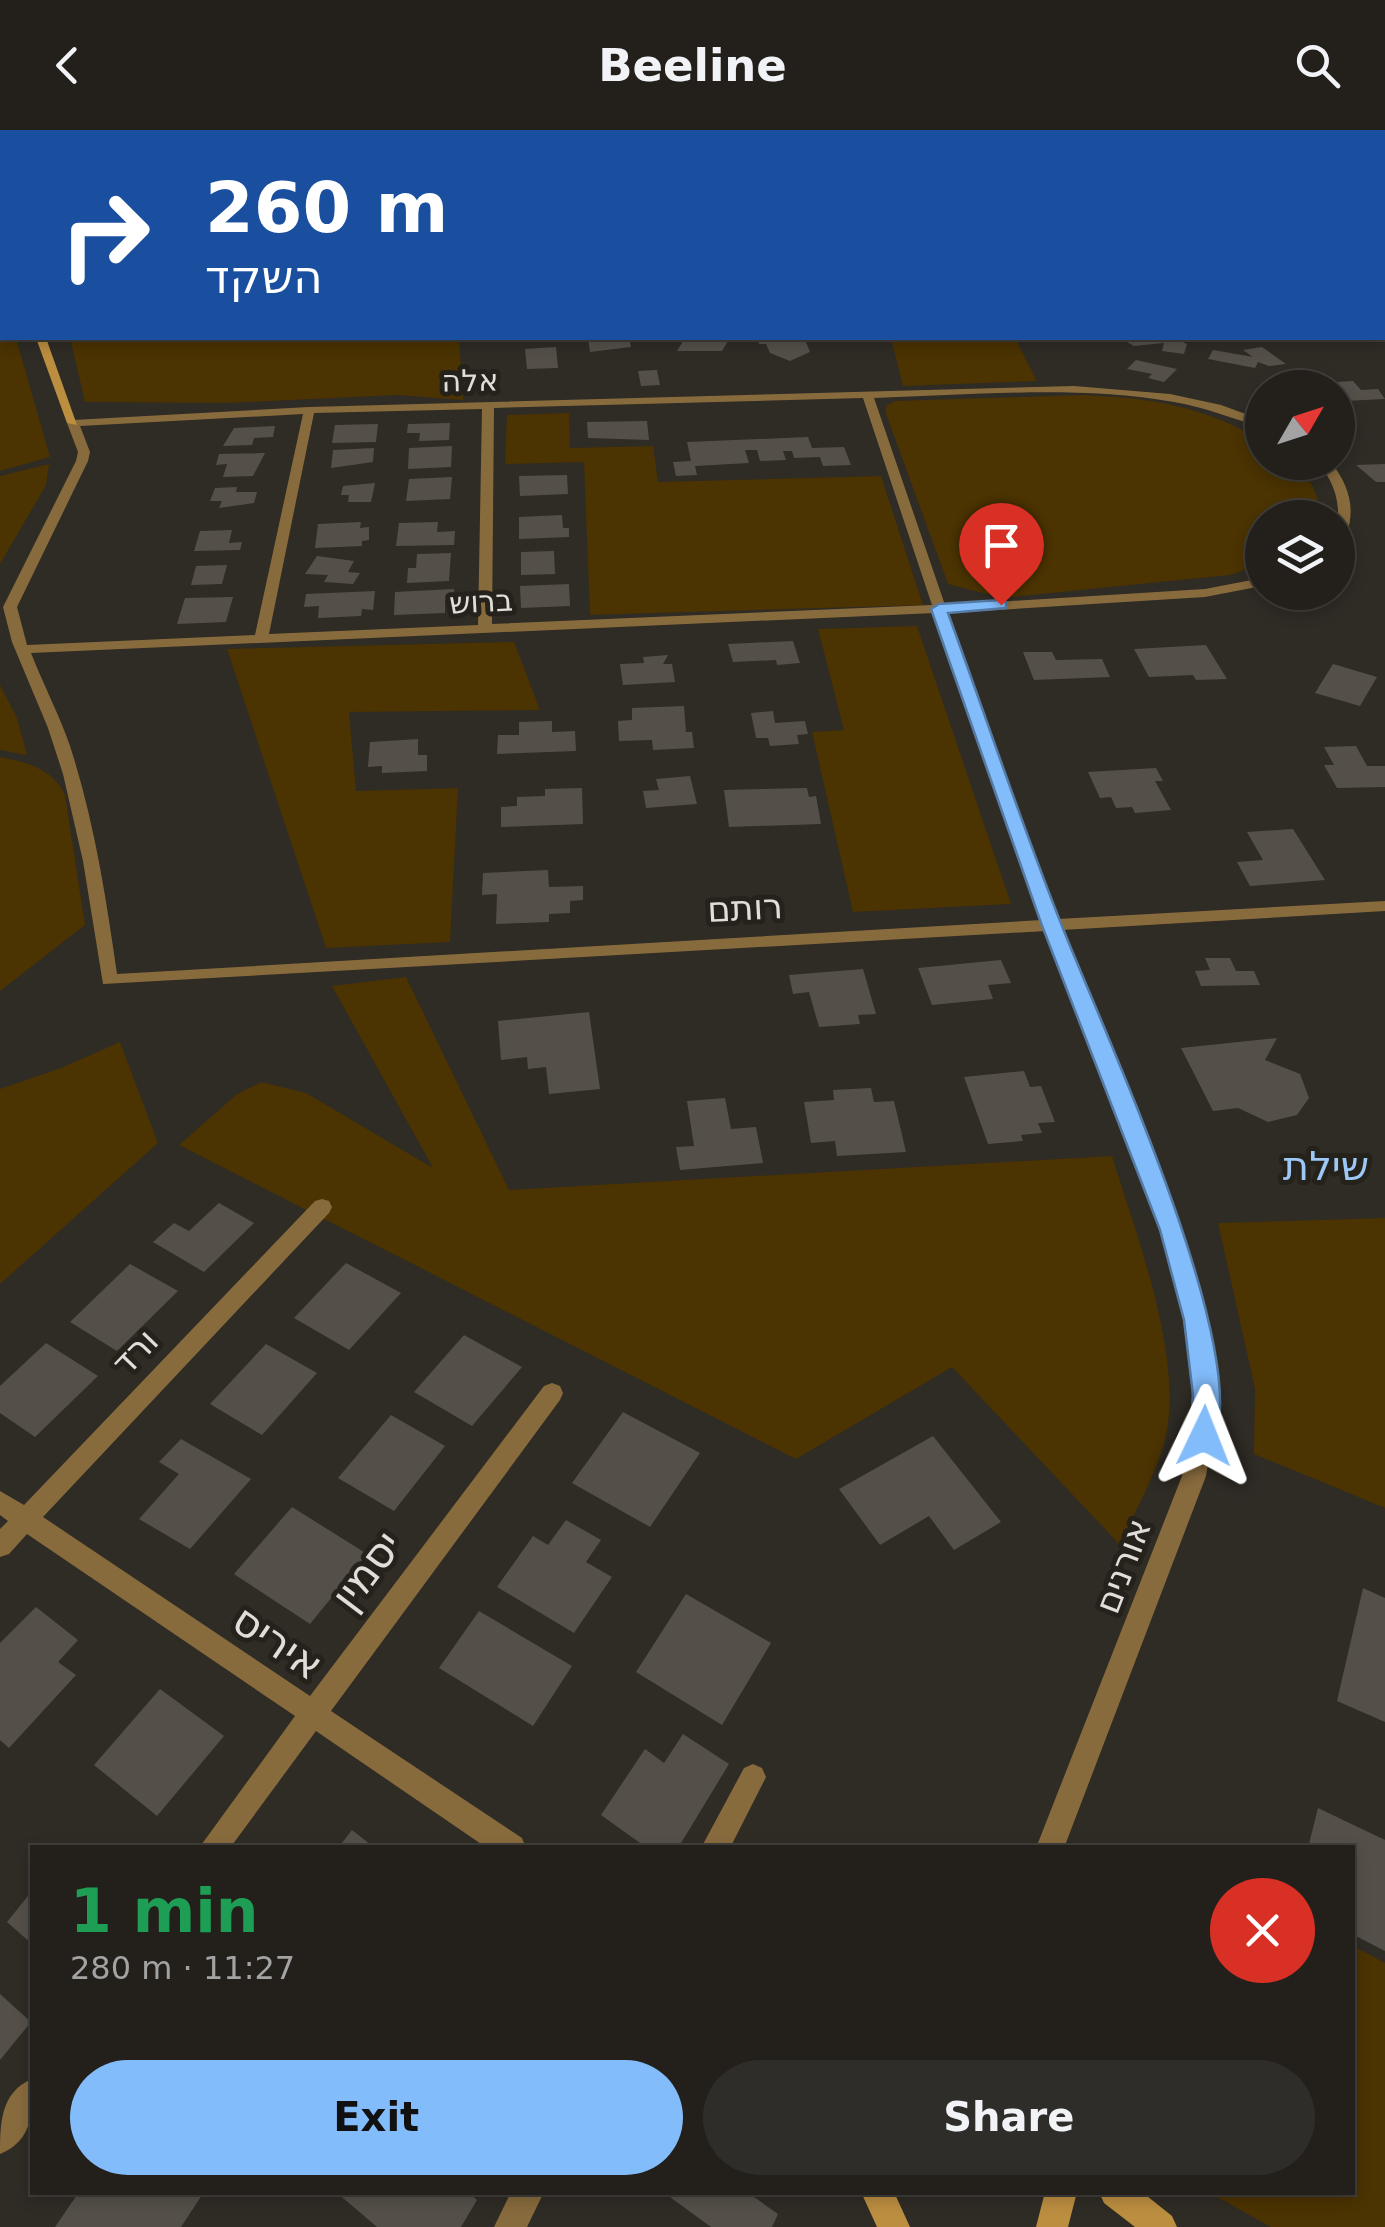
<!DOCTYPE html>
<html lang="en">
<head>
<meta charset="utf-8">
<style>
  body { margin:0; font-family:"DejaVu Sans","Noto Sans Hebrew",sans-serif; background:#2f2d29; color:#f1f3f6; height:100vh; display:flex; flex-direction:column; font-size:38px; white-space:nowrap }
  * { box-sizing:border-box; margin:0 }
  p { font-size:32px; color:#a3a3a3 }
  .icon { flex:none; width:55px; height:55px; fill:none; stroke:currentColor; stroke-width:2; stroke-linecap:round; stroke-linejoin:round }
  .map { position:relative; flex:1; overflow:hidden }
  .side { position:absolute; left:30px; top:1715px; width:1325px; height:350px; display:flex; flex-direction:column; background:#23201c; border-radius:0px; box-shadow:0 5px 15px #0003,0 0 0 2px #403e3b }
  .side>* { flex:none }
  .top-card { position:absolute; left:0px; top:0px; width:1385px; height:210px; box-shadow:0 5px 15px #0003,0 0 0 2px #403e3b; background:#1a4fa0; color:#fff; overflow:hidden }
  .needle { width:65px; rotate:51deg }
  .controls { position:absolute; left:1245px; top:240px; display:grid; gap:20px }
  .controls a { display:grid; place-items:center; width:110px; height:110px; border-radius:50%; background:#23201c; box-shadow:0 5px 15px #0003,0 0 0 2px #403e3b; font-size:50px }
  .pin { position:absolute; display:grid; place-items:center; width:85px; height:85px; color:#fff; margin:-102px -42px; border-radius:50% 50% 50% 0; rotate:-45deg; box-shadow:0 0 10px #0007 }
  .pin .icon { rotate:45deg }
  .me { position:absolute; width:110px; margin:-55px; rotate:2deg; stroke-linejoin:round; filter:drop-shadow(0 0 8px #0008) }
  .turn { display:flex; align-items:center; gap:35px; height:210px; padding:0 40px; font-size:45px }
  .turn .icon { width:130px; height:130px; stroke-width:2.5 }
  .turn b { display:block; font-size:70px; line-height:85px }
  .round { display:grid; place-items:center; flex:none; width:105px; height:105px; border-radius:52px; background:#2f2d29 }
  .overview { display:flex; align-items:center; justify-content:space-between; height:170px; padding:0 40px }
  h1 { font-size:60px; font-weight:600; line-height:75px; color:#1e9e55 }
  .action { display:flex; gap:20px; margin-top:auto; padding:20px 40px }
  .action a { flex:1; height:115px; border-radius:60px; background:#83bcfb; color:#111; font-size:40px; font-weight:600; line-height:115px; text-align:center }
  .action a+a { background:#2f2d29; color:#f1f3f6 }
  header { display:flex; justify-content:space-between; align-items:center; height:130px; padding:0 40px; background:#23201c; font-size:45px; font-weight:600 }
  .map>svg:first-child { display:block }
  .green { fill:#4b3302 }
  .building { fill:#545049 }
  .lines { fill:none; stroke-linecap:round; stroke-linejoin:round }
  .street { fill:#886b3d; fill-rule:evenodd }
  .secondary { fill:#bc8e40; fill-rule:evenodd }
  .route { fill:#83bcfb; stroke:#557aa3; stroke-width:2.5 }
  .labels { text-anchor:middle; stroke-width:10; stroke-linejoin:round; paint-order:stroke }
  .far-street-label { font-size:30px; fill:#e0ddda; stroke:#25211b }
  .street-label { font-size:35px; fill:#e0ddda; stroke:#25211b }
  .quarter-label { font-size:40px; fill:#9dc7f5; stroke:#25211b }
  .near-street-label { font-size:42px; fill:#e0ddda; stroke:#25211b }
</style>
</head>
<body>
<header><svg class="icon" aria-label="back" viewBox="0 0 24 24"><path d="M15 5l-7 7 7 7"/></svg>Beeline<svg class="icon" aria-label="search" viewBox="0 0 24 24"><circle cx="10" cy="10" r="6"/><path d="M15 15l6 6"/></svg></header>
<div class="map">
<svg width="1385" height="2097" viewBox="0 0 1385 2097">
  <rect width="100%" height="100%" fill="#2f2b25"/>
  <g class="green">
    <path d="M0 0H1385V169L1382 2H2V208H16L50 327 0 341Z"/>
    <path d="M70 208H459L463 270 398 265 227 273 85 272Z"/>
    <path d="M891 208H1015L1037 251 903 256Z"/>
    <path d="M1084 265C1153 268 1201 276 1262 310V332L1293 333C1309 349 1322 364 1318 387L1262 388V434L1230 445 1002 468 948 454 885 281 887 275 895 271Z"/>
    <path d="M569 283 570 318 653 316 658 352 881 346 923 475 590 485 584 332 505 334 507 285Z"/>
    <path d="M49 334 46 355 0 434V346Z"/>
    <path d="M917 496 1011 774 853 782 812 602 844 600 818 499Z"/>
    <path d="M514 512 540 580 349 582 356 661 458 658 450 812 326 818 227 519Z"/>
    <path d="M0 555 17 588 27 625 0 620Z"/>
    <path d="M0 627C27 632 53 639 65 665L85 795 0 861Z"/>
    <path d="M406 847 509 1060 1112 1026C1136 1104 1188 1237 1163 1317 1153 1350 1134 1383 1120 1415L952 1237 796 1329 179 1015 236 965 261 952 306 963 433 1038 332 856Z"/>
    <path d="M120 912 158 1013 0 1154V959L61 938Z"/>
    <path d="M1385 1088V1378L1254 1324 1255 1259 1218 1093Z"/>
    <path d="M1353 1816 1385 1833V2097H1271L1210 2063 1352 2062Z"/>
  </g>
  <g class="building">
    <path d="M588 208H629L631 217 590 222Z"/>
    <path d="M685 208H705L728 211 722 221H677Z"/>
    <path d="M757 208H812L814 212H806L810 222 790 231 770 223 766 214H759Z"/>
    <path d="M1140 208H1174L1187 214 1184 224 1162 221 1164 213 1134 216 1125 211Z"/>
    <path d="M556 217 558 238 527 239 525 219Z"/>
    <path d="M1262 217 1286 234 1269 236 1258 232 1255 238 1208 229 1213 220 1253 227 1243 220Z"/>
    <path d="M1136 230 1177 239 1164 252 1148 248 1152 244 1127 239Z"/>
    <path d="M657 240 660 255 641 256 638 241Z"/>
    <path d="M1353 251 1361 260 1378 259 1385 269 1344 271 1338 258H1323L1318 253Z"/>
    <path d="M647 291 649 310 588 308 587 292Z"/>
    <path d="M450 293 449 310 419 311 420 303H407L408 294Z"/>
    <path d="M378 294 376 312 332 313 335 295Z"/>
    <path d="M275 296 273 307 254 308 252 315 223 316 234 298Z"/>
    <path d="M808 307 812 318 844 317 851 335 823 336 820 327 794 328 792 321H783L786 330 760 331 757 320H745L749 333 695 336 697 345 676 346 673 332 691 331 687 312Z"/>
    <path d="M452 316 451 337 408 339 409 318Z"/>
    <path d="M374 318 373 332 331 338 333 320Z"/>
    <path d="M265 323 253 346 223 347 227 334 216 335 219 324Z"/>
    <path d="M1385 334V352H1376L1356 335Z"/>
    <path d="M567 345 568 364 520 366 519 346Z"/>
    <path d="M452 347 450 369 406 371 409 349Z"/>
    <path d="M375 353 371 372H348L349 365H341L343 356Z"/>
    <path d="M237 357 236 362H257L254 373 219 378 222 371H210L215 358Z"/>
    <path d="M562 385 563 398H569V407L519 409V387Z"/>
    <path d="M361 392 360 398 369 397V410L362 411V416L315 418 318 394Z"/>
    <path d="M438 392 437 402 455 401 454 415 396 416 399 393Z"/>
    <path d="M232 400 229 413 242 412 240 420 194 421 200 401Z"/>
    <path d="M554 421 555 444 521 445V422Z"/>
    <path d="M451 423 449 451 407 453 408 438H416L417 424Z"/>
    <path d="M317 426 354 431 348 442 360 443 353 454 324 452 328 445 305 444Z"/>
    <path d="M227 435 222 454 191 455 196 436Z"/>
    <path d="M569 454 570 476 521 478 520 456Z"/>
    <path d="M454 459V470H445V483L394 485 395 462Z"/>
    <path d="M375 461 373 480 362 479 361 486 318 488 319 476 304 477 306 464Z"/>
    <path d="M233 467 226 492 177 494 185 468Z"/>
    <path d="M793 511 800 533 777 535 776 530 733 532 728 514Z"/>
    <path d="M1206 515 1227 549 1196 550 1193 545 1149 547 1134 519Z"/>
    <path d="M1023 522H1052L1056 530 1102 529 1110 547 1034 550Z"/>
    <path d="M668 525 663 534H672L675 552 623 555 620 534 644 533 643 527Z"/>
    <path d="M1333 534 1377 547 1360 576 1315 563Z"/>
    <path d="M684 576 686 602H692L694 618 653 620 652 610 619 611 618 591 632 590V578Z"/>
    <path d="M773 581 775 593 805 591 808 604 797 605 799 614 770 616 768 608H756L751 583Z"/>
    <path d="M552 591V602L575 601 576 621 497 624 498 605H519V592Z"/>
    <path d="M418 609V625H427V641L382 643V636L368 637 370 612Z"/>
    <path d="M1356 616 1367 636H1385V657L1337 658 1324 635H1334L1324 617Z"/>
    <path d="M1156 638 1163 651H1155L1171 680 1135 683 1132 677 1116 678 1111 667 1100 668 1088 642Z"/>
    <path d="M690 646 697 674 646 678 643 661 659 660 656 649Z"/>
    <path d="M582 658 583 694 501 697V677L517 676V667L545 666V659Z"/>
    <path d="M807 658 809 667 816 666 821 694 729 697 724 660Z"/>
    <path d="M1293 699 1325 750 1250 756 1237 732 1263 730 1247 702Z"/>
    <path d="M548 740 549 757 583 756V770L570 771V783L549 784V792L496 794 497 764 482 765 483 743Z"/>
    <path d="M1205 828H1230L1236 841H1254L1260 855 1201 856 1195 841 1210 840Z"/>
    <path d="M1001 830 1011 853 988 855 993 869 932 875 918 838Z"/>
    <path d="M863 839 876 884 858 885 860 894 819 897 809 862 793 864 789 845Z"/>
    <path d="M589 882 600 959 549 964 546 937 528 939 527 927 501 930 498 891Z"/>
    <path d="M1277 908 1265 930 1300 944 1309 968 1297 985 1268 992 1238 978 1213 981 1181 918Z"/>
    <path d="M1024 941 1030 957 1041 956 1055 992 1038 993 1042 1003 1021 1005 1023 1011 988 1014 964 947Z"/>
    <path d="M871 958 874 972 894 971 906 1022 837 1026 835 1011 811 1013 804 972 834 970 833 960Z"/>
    <path d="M725 968 731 999 756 997 763 1033 680 1040 676 1017 694 1016 687 971Z"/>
    <path d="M219 1073 254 1093 204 1142 153 1112 174 1093 189 1101Z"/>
    <path d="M346 1133 401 1163 349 1220 294 1188Z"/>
    <path d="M130 1134 178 1161 117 1221 70 1192Z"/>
    <path d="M464 1205 522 1237 472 1296 414 1262Z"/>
    <path d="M46 1213 98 1246 35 1307 0 1283V1256Z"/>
    <path d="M266 1214 317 1243 262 1305 210 1274Z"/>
    <path d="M623 1282 700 1323 650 1397 572 1353Z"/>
    <path d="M391 1285 445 1316 394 1381 338 1348Z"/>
    <path d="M933 1306 1001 1392 954 1420 929 1386 880 1415 839 1359Z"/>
    <path d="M181 1309 251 1349 190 1419 139 1389 179 1344 159 1332Z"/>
    <path d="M292 1377 367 1424 310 1494 234 1444Z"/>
    <path d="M566 1390 601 1410 586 1432 612 1447 574 1503 497 1457 533 1406 548 1415Z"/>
    <path d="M1363 1458 1385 1468V1592L1337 1571Z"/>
    <path d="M686 1464 771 1513 722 1595 636 1542Z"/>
    <path d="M36 1477 78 1510 58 1532 76 1545 9 1618 0 1610V1513Z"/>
    <path d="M479 1481 572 1536 533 1596 439 1538Z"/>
    <path d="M160 1559 224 1606 157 1686 94 1635Z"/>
    <path d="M683 1604 729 1634 678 1718H647L601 1685 645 1619 664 1633Z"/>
    <path d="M1318 1678 1385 1710V1821L1352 1804V1718H1308Z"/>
    <path d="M352 1700 375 1718H338Z"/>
    <path d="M32 1761V1814L7 1792Z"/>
    <path d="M0 1864 31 1892 0 1930Z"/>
    <path d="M79 2062H204L181 2097H55Z"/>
    <path d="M336 2062H468L477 2070 461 2097H377Z"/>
    <path d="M663 2062H747L778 2084 772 2097H711Z"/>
  </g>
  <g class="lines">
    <g class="street">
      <path d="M1074 256 1170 264 1221 275 1262 290V297C1233 289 1205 277 1174 272 1076 255 973 265 874 268L945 475 1205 459 1262 448V456L1205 467 948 483 1058 789 1385 771V781L1062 800 1177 1091 1203 1174 1215 1259 1213 1302 1206 1346 1064 1718H1036L1182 1346 1190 1302 1192 1259 1181 1174 1157 1091 1046 801 103 854 83 731 63 644 48 598 12 512 3 477 76 331 78 322 67 293 73 290 309 277ZM863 268 932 475 492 494 494 278ZM482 279 478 495 269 504 314 283ZM303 284 255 505 27 515 17 477 88 331 90 322 80 296ZM935 483 1042 790 117 844C106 767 94 690 70 616 59 584 43 554 31 523Z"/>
      <path d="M1318 332H1331C1351 358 1357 383 1343 413L1338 414C1338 377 1342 364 1318 332Z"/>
      <path d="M322 1069 329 1071 332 1077 329 1083 43 1387 310 1566 544 1256 552 1253 560 1256 563 1263 560 1270 331 1581 522 1708 526 1718H487L316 1601 230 1718H199L295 1586 27 1404 9 1424 0 1427V1399L8 1391 0 1385V1361L24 1375 315 1071Z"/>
      <path d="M753 1634 762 1638 766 1647 730 1718H701L744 1638Z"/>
      <path d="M32 1949C34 1979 33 2011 0 2024 0 1995 0 1962 32 1949Z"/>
      <path d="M511 2062H544L527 2097H494Z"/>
    </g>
    <g class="secondary">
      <path d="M0 87 2 88V100L0 99Z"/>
      <path d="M36 208H46L77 295 67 293Z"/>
      <path d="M861 2062H894L910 2097H877Z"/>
      <path d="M1045 2062H1077L1068 2097H1036Z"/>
      <path d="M1099 2062H1142L1172 2086 1177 2097H1135L1104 2073Z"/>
    </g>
  </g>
  <path class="route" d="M1001 470 1006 472V478L948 483C986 587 1021 693 1062 796 1100 893 1255 1225 1213 1314L1204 1317 1195 1314 1191 1306 1193 1265 1184 1190 1160 1100 1041 793 931 479 939 474Z"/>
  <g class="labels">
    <g class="far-street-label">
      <text transform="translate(470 251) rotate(-1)" y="10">אלה</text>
      <text transform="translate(481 472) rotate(-3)" y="10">ברוש</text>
    </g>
    <g class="street-label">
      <text transform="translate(745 778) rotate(-3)" y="12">רותם</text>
      <text transform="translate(135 1222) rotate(-46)" y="12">ורד</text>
      <text transform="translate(1123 1436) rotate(-69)" y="12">אורנים</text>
    </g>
    <g class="quarter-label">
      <text x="1326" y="1050">שילת</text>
    </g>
    <g class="near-street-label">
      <text transform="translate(366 1440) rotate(-53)" y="15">יסמין</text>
      <text transform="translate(278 1512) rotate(34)" y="15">איריס</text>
    </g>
  </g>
</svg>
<div class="controls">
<a><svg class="needle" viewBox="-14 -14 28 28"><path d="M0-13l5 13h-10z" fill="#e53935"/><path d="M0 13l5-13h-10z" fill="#a3a3a3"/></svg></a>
<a><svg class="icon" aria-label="layers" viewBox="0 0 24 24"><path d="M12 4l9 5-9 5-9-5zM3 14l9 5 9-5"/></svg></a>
</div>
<div class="pin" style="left:1001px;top:475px;background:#d93025"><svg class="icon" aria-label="arrive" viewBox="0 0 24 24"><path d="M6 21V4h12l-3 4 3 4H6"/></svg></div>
<svg class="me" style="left:1204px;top:1306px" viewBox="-20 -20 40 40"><path d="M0-17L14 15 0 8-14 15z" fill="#83bcfb" stroke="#fff" stroke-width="4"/></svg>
<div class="top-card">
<div class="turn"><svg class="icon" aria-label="right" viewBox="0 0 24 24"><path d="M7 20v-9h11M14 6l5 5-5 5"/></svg><div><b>260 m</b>השקד</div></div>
</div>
<section class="side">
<div class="overview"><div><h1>1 min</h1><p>280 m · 11:27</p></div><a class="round" style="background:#d93025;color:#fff"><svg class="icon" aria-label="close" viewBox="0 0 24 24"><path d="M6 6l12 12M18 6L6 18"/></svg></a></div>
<div class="action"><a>Exit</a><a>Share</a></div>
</section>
</div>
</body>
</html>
